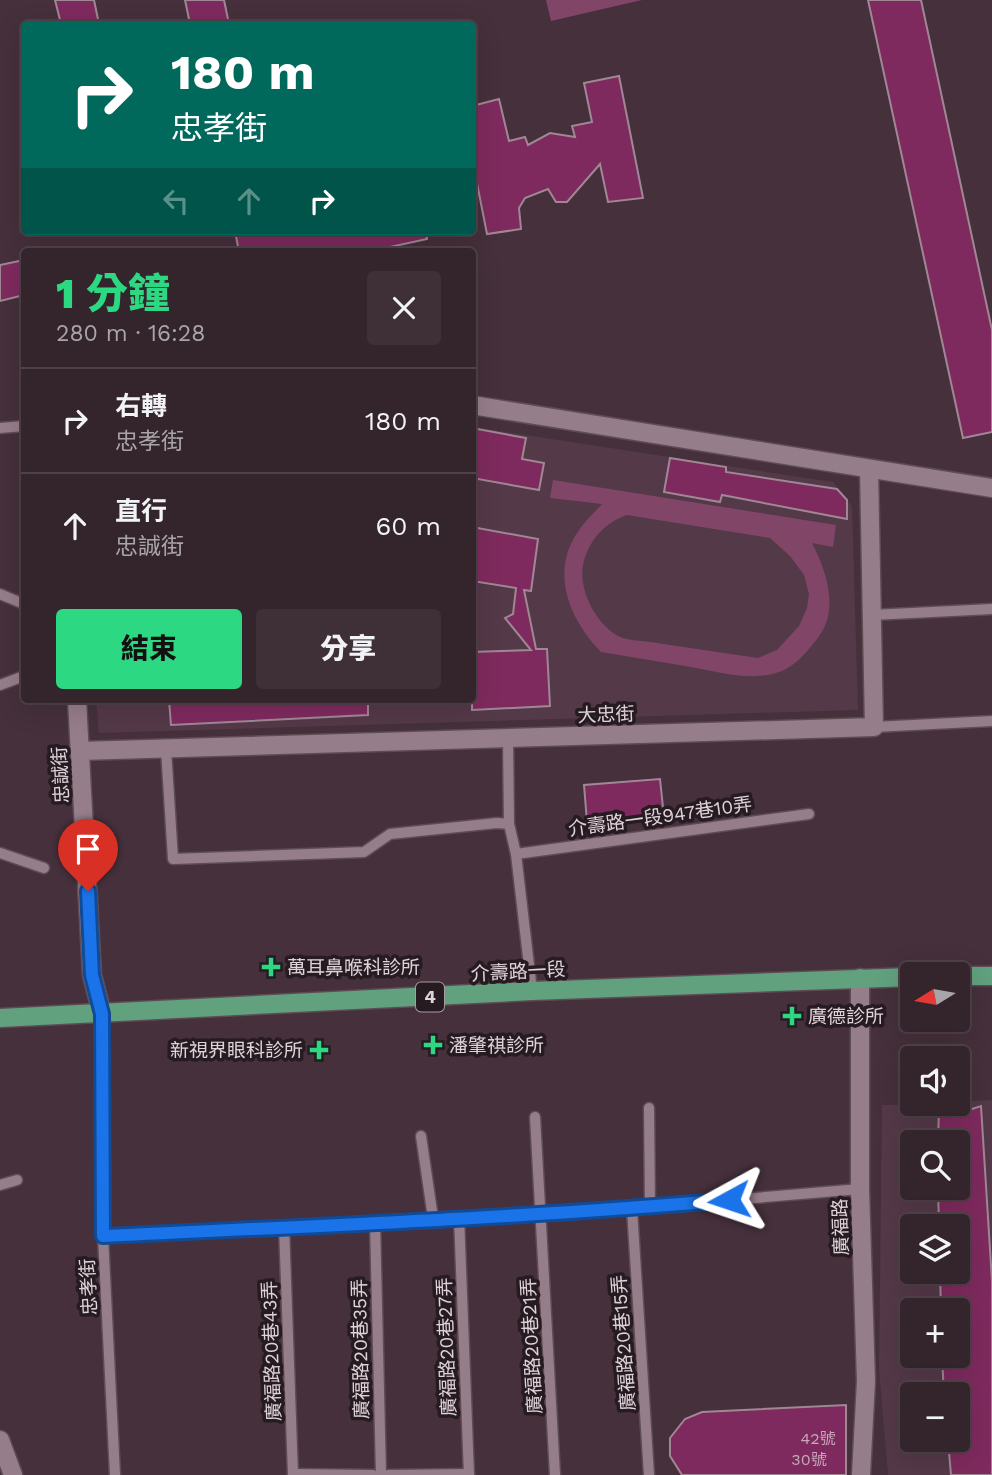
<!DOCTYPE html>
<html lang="zh-TW">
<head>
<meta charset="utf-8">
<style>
  body { margin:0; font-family:"Work Sans","Noto Sans TC",sans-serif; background:#3f3038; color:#f1f3f6; height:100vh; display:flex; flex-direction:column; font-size:26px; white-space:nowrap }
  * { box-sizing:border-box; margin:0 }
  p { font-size:23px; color:#a9a4a9 }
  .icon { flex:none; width:38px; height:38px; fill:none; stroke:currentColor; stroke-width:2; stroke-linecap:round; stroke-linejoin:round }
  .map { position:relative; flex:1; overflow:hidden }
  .side { position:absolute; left:21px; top:248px; width:455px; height:455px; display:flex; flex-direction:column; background:#34242c; border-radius:7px; box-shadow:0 7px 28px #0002,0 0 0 2px #4e4148 }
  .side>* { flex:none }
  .top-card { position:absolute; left:21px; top:21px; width:455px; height:214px; border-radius:7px; box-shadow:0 7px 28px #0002,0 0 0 2px #4e4148; background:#00695c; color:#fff; overflow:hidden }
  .needle { width:46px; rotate:259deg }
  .tools { position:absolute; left:900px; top:962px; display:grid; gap:14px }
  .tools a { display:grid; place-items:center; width:70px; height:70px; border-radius:7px; background:#34242c; box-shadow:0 7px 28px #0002,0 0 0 2px #4e4148; font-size:35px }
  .pin { position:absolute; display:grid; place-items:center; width:60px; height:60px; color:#fff; margin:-72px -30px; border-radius:50% 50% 50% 0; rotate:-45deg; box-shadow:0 0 7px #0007 }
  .pin .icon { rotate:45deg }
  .me { position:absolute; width:77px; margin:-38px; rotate:265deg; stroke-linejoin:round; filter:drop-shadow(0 0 5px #0008) }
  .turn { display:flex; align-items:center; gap:24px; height:147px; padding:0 35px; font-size:32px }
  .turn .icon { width:91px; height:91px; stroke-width:2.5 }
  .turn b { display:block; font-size:49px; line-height:60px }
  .lanes { display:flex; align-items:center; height:66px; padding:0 35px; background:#0003; justify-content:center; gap:35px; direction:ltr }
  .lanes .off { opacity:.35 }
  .round { display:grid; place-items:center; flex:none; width:74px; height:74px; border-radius:7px; background:#3f3038 }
  .overview { display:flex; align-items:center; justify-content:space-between; height:119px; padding:0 35px }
  h1 { font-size:42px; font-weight:800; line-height:52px; color:#2dd883 }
  .button { display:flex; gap:14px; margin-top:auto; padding:14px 35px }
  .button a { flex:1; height:80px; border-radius:7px; background:#2dd883; color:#111; font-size:28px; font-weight:800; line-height:80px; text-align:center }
  .button a+a { background:#3f3038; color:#f1f3f6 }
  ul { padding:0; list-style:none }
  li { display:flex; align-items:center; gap:21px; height:105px; padding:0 35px; border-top:2px solid #4e4148 }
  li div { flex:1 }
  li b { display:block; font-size:26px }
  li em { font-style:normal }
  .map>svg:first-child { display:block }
  .built { fill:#543948; fill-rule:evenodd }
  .green { fill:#814667; fill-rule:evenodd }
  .building { fill:#7e2a5e; stroke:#a08794; stroke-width:2 }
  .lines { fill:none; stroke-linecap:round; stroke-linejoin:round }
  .lane-casing { stroke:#5e4c55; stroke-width:13 }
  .street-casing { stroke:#5e4c55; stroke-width:21 }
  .secondary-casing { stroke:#5e4c55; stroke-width:21 }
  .primary-casing { stroke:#5e4c55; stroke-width:21 }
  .lane { stroke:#967d8a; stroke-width:10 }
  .street { stroke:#967d8a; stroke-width:18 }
  .secondary { stroke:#967d8a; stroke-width:18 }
  .primary { stroke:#61a17e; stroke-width:18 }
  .route-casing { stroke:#114b97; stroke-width:18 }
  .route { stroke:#1a73e8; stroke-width:12 }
  .poi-dot { fill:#2dd883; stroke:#251b20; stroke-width:2.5 }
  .labels { text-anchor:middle; stroke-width:7; stroke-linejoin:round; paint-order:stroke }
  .number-label { font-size:16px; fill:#c8a8ba }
  .shield { fill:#251b20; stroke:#a89ba2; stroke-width:2 }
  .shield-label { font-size:18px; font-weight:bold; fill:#e0d2d9 }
  .street-label { font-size:19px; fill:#e0d2d9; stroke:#251b20 }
  .poi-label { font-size:19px; fill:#e0d2d9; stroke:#251b20; text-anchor:start }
</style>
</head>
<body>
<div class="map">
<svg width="992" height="1475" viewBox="0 0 992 1475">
  <rect width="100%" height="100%" fill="#45303b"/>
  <g class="built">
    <path d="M473 427 833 482 852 506 858 710 99 733 96 700H472Z"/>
    <path d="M992 1100V1475H888L879 1369 882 1105 957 1104V1102ZM912 1143H957V1188H912ZM912 1227H957V1272H912ZM912 1311H957V1356H912ZM912 1395H957V1440H912Z"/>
  </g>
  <g class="green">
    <path d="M546 0H642L551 21Z"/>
    <path d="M553 480 836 525 833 547 812 543C827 572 840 611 817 639 806 653 794 668 776 673 748 681 720 672 691 667 661 662 631 657 601 652 570 620 550 574 577 533 584 522 594 513 602 504L550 498ZM627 515 770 538 790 556 804 575 809 594 807 608 799 626 777 650 758 658C724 653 690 648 657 643 646 641 630 641 620 637 597 626 578 590 583 565 588 541 604 523 627 515Z"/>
  </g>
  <g class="building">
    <path d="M55 0H94L99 24H61Z"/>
    <path d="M185 0H224L229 24H190Z"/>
    <path d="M868 0H921L992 330V432L963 438Z"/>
    <path d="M619 76 643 198 608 202 600 164 567 202H556L548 189 525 198 519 208 521 229 487 234 472 158V106L499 99 509 141 525 137 528 145 550 133 575 137 572 126 592 122 584 83Z"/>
    <path d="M235 231H426L427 239 367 252H239Z"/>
    <path d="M24 260V295L0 301V265Z"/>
    <path d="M472 428 526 438 522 459 544 463 539 490 472 478Z"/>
    <path d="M670 458 726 467V472L837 489 847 500V519L722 495 720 502 664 492Z"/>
    <path d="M472 527 538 539 531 591 524 590 536 649H547L550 706 472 710V652L531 650 505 618 513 614 516 588 472 581Z"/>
    <path d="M169 700H368V715L171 725Z"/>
    <path d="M660 779 664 817 587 822 584 785Z"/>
    <path d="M981 1106 992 1281V1475H951L948 1440H957V1395H944L942 1356H957V1311H941L940 1272H957V1227H939L938 1188H957V1143H938L939 1107 969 1110Z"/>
    <path d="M846 1405V1475H682L670 1456V1438L685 1419 702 1412Z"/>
  </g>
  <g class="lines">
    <defs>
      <g id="lane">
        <path d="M0 428 24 426"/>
        <path d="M0 594 24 604"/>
        <path d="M872 615 992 609"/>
        <path d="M0 685 24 676"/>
        <path d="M874 727 992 721"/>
        <path d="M508 738 509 824 516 854 532 991"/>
        <path d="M166 749 173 859 364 852 390 834 497 823 509 824"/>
        <path d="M0 853 44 868"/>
        <path d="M516 854 809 814"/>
        <path d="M102 1014 103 1236 115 1475"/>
        <path d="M649 1108 650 1207"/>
        <path d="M535 1117 555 1475"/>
        <path d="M421 1136 433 1218"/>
        <path d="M0 1185 17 1180"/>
        <path d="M632 1209 649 1475"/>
        <path d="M459 1217 469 1475"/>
        <path d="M375 1222 381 1475"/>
        <path d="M284 1226 293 1475"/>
        <path d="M103 1236 433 1218 542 1216 860 1189"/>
        <path d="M293 1474 373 1475"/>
        <path d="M388 1475 469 1474"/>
      </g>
      <g id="street">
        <path d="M472 405 992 488"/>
        <path d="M77 700 92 975 102 1014"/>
        <path d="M80 751 874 727 869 469"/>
        <path d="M0 1440 13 1475"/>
      </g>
      <path id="secondary" d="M860 978V1189L866 1381 861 1475"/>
      <g id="primary">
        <path d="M957 976H992"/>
        <path d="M0 1018 532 991 912 977"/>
      </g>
    </defs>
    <use href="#lane" class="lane-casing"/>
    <use href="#street" class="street-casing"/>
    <use href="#secondary" class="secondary-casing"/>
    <use href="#primary" class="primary-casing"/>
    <use href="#lane" class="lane"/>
    <use href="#street" class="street"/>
    <use href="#secondary" class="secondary"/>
    <use href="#primary" class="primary"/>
  </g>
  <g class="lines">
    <defs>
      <path id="route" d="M88 891 92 975 102 1014 103 1236C312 1226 521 1218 729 1200"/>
    </defs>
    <use href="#route" class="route-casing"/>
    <use href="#route" class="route"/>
  </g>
  <g class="poi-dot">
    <path d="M267.5 956.5h7v7h7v7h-7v7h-7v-7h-7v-7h7z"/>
    <path d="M788.5 1005.5h7v7h7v7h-7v7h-7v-7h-7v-7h7z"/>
    <path d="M429.5 1034.5h7v7h7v7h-7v7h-7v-7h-7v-7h7z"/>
    <path d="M315.5 1039.5h7v7h7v7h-7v7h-7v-7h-7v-7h7z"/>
  </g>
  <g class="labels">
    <g class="number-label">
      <text x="818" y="1444">42號</text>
      <text x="809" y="1465">30號</text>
    </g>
    <rect class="shield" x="416" y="982.5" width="28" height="29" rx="5"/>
    <g class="shield-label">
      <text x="430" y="1003">4</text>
    </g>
    <g class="street-label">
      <text transform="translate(606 714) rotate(-2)" y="7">大忠街</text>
      <text transform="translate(60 775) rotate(-93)" y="7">忠誠街</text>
      <text transform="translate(660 816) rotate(-8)" y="7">介壽路一段947巷10弄</text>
      <text transform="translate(518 971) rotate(-3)" y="7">介壽路一段</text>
      <text transform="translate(840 1227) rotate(-92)" y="7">廣福路</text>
      <text transform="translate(88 1287) rotate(-93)" y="7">忠孝街</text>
      <text transform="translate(623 1343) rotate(-94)" y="7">廣福路20巷15弄</text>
      <text transform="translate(531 1346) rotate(-93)" y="7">廣福路20巷21弄</text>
      <text transform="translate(446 1347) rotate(-92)" y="7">廣福路20巷27弄</text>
      <text transform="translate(360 1349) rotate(-91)" y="7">廣福路20巷35弄</text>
      <text transform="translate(271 1351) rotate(-92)" y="7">廣福路20巷43弄</text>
    </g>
    <g class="poi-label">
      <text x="287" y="974">萬耳鼻喉科診所</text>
      <text x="808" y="1023">廣德診所</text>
      <text x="449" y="1052">潘肇祺診所</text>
      <text x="303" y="1057" text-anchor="end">新視界眼科診所</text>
    </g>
  </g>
</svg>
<div class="tools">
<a><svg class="needle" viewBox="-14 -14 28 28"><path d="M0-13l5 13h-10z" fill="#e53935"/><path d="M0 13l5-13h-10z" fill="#a9a4a9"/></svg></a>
<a><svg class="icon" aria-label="sound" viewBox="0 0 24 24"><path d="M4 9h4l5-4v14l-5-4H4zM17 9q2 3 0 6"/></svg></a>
<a><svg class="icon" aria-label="search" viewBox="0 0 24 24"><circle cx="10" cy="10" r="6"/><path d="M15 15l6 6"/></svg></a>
<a><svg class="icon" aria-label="layers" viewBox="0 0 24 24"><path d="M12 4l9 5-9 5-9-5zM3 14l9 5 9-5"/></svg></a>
<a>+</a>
<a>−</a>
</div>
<div class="pin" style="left:88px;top:891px;background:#d93025"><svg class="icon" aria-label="arrive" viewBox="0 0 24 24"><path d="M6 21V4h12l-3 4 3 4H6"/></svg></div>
<svg class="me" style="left:729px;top:1200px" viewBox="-20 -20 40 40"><path d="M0-17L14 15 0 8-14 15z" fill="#1a73e8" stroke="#fff" stroke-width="4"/></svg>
<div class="top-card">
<div class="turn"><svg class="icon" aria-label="right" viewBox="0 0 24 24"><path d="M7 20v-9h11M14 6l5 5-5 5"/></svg><div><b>180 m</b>忠孝街</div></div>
<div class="lanes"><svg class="icon off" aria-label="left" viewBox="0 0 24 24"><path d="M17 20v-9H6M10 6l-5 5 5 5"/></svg><svg class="icon off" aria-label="ahead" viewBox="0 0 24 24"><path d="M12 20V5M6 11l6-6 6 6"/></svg><svg class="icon" aria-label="right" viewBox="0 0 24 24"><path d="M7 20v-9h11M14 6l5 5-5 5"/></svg></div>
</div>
<section class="side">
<div class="overview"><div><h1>1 分鐘</h1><p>280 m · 16:28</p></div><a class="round"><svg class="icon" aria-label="close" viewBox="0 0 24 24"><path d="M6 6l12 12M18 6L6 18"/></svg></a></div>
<ul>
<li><svg class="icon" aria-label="right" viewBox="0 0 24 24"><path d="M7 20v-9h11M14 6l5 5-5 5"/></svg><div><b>右轉</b><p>忠孝街</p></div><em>180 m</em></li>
<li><svg class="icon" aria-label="ahead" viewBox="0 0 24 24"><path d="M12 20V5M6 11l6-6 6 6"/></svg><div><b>直行</b><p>忠誠街</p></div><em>60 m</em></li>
</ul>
<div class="button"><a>結束</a><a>分享</a></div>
</section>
</div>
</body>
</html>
